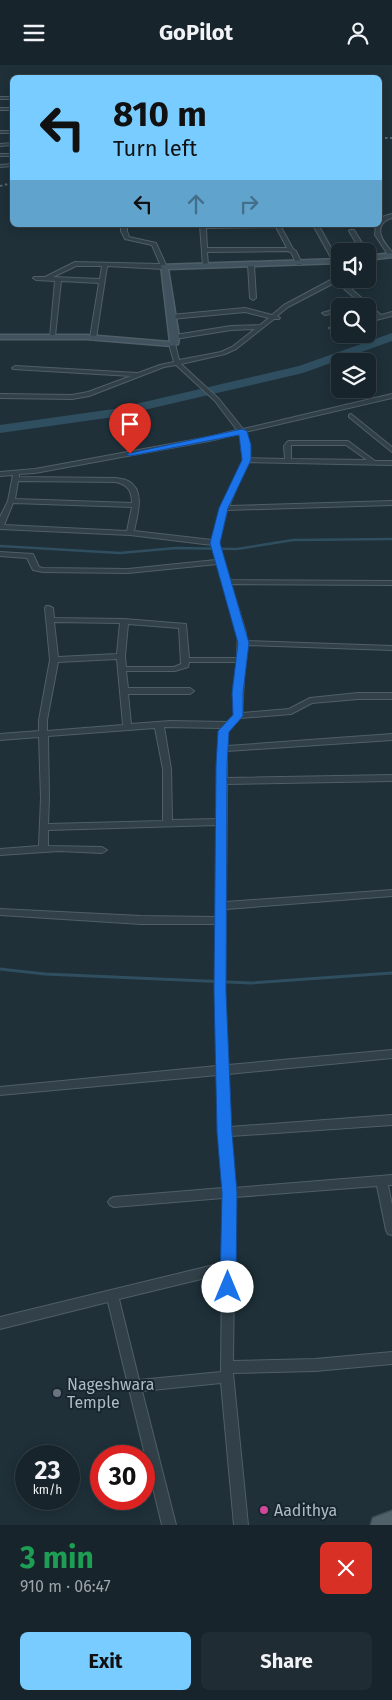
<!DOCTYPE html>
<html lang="en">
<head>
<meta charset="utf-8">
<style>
  body { margin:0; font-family:"Fira Sans",sans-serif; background:#202c33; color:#f1f3f6; height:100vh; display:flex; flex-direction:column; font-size:19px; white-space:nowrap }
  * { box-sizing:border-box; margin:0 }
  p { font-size:16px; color:#9ea4a9 }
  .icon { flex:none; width:28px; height:28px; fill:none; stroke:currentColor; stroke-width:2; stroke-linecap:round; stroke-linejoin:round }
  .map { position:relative; height:1460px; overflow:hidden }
  .side { display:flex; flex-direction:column; background:#17242b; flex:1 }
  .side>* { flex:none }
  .top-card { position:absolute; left:10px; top:10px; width:372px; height:152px; border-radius:8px; box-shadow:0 2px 12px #0003,0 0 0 1px #364147; background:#79ccff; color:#111; overflow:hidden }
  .tools { position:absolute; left:331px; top:178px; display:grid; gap:10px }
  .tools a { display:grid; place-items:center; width:45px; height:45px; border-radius:8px; background:#17242b; box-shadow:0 2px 12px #0003,0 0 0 1px #364147; font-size:25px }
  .speed { position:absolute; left:15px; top:1380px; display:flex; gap:10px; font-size:25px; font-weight:700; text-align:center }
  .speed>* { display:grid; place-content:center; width:65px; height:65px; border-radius:50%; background:#17242b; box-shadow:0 2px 12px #0003,0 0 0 1px #364147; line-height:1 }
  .speed small { font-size:12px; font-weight:400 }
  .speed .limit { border:8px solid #d22; background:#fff; color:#111 }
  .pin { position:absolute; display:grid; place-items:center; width:42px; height:42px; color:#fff; margin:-51px -21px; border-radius:50% 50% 50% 0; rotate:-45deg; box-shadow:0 0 5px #0007 }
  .pin .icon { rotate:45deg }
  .me { position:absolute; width:55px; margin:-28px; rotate:0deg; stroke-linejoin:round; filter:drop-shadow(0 0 4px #0008) }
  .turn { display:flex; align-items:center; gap:18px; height:105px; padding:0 20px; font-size:22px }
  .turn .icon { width:65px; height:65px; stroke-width:2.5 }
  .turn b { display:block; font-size:35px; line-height:42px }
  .lanes { display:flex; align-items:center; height:48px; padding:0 20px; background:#0003; justify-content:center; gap:25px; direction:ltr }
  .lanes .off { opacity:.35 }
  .round { display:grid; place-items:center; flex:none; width:52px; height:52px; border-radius:8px; background:#202c33 }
  .headline { display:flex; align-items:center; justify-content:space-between; height:85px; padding:0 20px }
  h1 { font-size:30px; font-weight:700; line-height:38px; color:#1e9e55 }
  .cta { display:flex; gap:10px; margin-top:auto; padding:10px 20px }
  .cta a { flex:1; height:58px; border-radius:8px; background:#79ccff; color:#111; font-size:20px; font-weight:700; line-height:58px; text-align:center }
  .cta a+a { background:#202c33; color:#f1f3f6 }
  header { display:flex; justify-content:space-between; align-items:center; height:65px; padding:0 20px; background:#17242b; font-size:22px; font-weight:700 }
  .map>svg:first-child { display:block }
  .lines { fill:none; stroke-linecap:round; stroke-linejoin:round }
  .stream-far1 { stroke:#2f4f60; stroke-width:2.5 }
  .stream { stroke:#2f4f60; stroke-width:3 }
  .river { fill:#2f4f60; fill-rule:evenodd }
  .street-casing { stroke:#505f67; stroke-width:2 }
  .secondary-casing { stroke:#505f67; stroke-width:3 }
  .primary-casing { stroke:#3f4d56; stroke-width:3 }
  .street { fill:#324149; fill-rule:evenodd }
  .secondary { fill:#40525d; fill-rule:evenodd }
  .primary { fill:#50616a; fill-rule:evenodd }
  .rail { stroke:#546771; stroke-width:2; stroke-dasharray:2.5 2.5; stroke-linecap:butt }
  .route { fill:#1a73e8; stroke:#114b97 }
  .worship-dot { fill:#6b7280; stroke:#18262e; stroke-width:2 }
  .hotel-dot { fill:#d1479c; stroke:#18262e; stroke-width:2 }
  .labels { text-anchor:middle; stroke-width:4; stroke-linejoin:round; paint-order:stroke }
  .near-poi-label { font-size:16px; fill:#adbdc6; stroke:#18262e; text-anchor:start }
</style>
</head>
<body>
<header><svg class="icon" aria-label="menu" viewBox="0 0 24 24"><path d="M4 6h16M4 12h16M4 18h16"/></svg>GoPilot<svg class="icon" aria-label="person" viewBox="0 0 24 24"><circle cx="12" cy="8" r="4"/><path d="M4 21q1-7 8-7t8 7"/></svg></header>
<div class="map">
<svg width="392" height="1460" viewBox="0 0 392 1460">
  <rect width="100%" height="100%" fill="#1f3039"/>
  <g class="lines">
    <path class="stream-far1" d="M0 481 120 488 176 483 237 484 293 475 392 474"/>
    <path class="stream" d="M0 904 45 909 251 918 392 908"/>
    <path class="river" d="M392 268V276L303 308 114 352 0 368V360L114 344 299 301Z"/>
    <defs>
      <g id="street">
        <rect x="0" y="32" width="12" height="2"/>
        <rect x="0" y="43" width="12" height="2"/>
        <rect x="0" y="66" width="12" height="2"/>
        <path d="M12 78V80L0 81V79Z"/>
        <rect x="0" y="89" width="12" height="2"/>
        <path d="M12 99V101L0 102V100Z"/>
        <path d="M392 149V153C384 155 378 161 381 170 382 176 389 183 392 187L391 192 389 191 375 170 376 160H380C380 151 384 151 392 149Z"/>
        <path d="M121 160H127V166L129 172 156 178 167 202 164 204 107 201 96 273 93 275 90 273 99 218 61 216 55 271 50 272 55 216 36 215 33 213 34 212H45L75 197 160 199 152 180 125 174 121 166ZM76 201H102L100 214 53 212Z"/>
        <path d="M200 160H321L319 161 339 197 334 198 314 162H281L293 184 296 186 302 199 301 200H297L291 187 286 186 207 187 208 200 203 201ZM276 162 287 183H207L206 163Z"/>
        <path d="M350 165H354L367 186H361L349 166Z"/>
        <path d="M251 198 254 200 256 233 253 235 250 233 248 200Z"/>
        <path d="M340 210 341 214H340L381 250 392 247V251L368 257V253L376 251 368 244V241H364L336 217 288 242 277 251 280 253 279 254H274L236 284 225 289 181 299 219 334 243 364 392 329V333L245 367 249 380V393L285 394 284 381 287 377 289 376H348L375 396H392V400L248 397 229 441 392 436V440L227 445 219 478 230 515 392 516V520L231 519 246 568V576L392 581V585L245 580V593L246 595 245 597 242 648 289 644 310 633 358 628H392V634H358L312 638 291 649 240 653 227 667V681L392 669V675L227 686V713L392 710V716L227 719 226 837 392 825V831L226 844 225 927 228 1000 392 985V993L228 1009 230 1062 392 1050V1060L231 1071 234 1123 392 1110V1120H388L392 1140V1170L388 1169 386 1165 377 1121 235 1132 233 1296 315 1294 392 1287V1299L315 1306 233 1308 248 1460H234L221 1318 142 1326 176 1460H162L108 1237 0 1264V1252L222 1198 223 1133 114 1142 110 1140 108 1137 110 1134 114 1132 223 1123 218 1010 0 1030V1022L217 1001 215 927 216 859H141L0 850V844L141 851 216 852 217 760 48 765V781L102 782 107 785 102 788 59 786 0 790V784L39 781 41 733 39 672 0 675V669L39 666V655L50 595 45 543 46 541H49L53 543 54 553 124 554 186 559 189 593H237L238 568 218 499 128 508 43 507 33 505 27 493 0 491V487L33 489 39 502 43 503 128 504 216 495 212 480 130 470 0 464V452L8 436 13 410 0 411V407L35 404 209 372 237 365 215 336 176 300 164 302 89 331 72 334 0 333V329L72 330 88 327 131 311 13 304 12 303 15 301 138 308 160 300 174 297 169 279 170 278 175 279 179 295 221 287 232 282 255 264 231 265 175 274 172 272 175 270 231 261 260 260 269 253 245 247 171 254 168 252 171 250 245 243 272 250 284 240ZM239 369 243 380V395L221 443 212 475 134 466C137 451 146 425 128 416 125 414 120 414 116 413L19 412V409L35 408 209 376ZM291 380H346L367 395 291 394ZM18 416 116 417C128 420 132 426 132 438L15 434ZM13 438 132 442 127 466 4 460ZM54 557 120 558 117 589 58 592ZM128 559 179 563 181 599 174 602H126L125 591ZM117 594 123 660 47 666V655L58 597ZM189 597H237L234 650 227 657 170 656 131 659 128 629H190L194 626 190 623H128L126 606H175L188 602ZM164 662 222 663 219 666 218 684V754L172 755 171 704ZM155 663 163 704V756L48 759 49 733 48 671ZM222 1209 221 1307 139 1315 119 1234Z"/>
        <path d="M340 243V247L325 250 322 248Z"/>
        <path d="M340 259V263L332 265 329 263Z"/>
        <path d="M351 349 392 382V387L349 352V350Z"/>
      </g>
      <g id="secondary">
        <path d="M392 188V192L368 195V191Z"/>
        <path d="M340 194V198L168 204 179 272 178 279 172 281 86 274H0V270H86L170 277 161 200Z"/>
      </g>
      <path id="primary" d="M392 1446V1460H371L373 1453Z"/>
    </defs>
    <use href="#street" class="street-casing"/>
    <use href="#secondary" class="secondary-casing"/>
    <use href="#primary" class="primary-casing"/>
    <use href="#street" class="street"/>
    <use href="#secondary" class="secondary"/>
    <use href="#primary" class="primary"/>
    <g class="rail">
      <path d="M380 73H392"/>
      <path d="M0 121 12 118"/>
    </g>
  </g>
  <path class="route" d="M242 364 247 366 251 380V395L228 443 220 478 249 578 243 628V651L229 667 227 700 226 927 232 1067 237 1128 236 1222 233 1227 228 1229 223 1227 220 1222 222 1128 217 1067 214 927 216 700 218 666 233 650 232 628 238 578 210 478 219 443 242 395 239 370 130 391 126 389Z"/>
  <circle class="worship-dot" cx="57" cy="1328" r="5"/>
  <circle class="hotel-dot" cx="264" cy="1445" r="5"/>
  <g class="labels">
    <g class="near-poi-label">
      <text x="67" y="1325">Nageshwara<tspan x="67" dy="18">Temple</tspan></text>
      <text x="274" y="1451">Aadithya</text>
    </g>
  </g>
</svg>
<div class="tools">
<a><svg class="icon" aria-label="sound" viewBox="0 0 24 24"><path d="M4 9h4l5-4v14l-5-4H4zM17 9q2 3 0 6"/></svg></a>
<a><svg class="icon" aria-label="search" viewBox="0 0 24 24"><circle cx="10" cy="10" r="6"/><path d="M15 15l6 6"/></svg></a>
<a><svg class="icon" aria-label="layers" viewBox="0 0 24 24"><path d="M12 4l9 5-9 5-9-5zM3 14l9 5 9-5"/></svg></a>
</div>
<div class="speed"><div>23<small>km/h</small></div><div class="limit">30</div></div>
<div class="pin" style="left:130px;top:389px;background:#d93025"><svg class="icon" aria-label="arrive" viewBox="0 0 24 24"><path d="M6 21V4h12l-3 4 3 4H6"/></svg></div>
<svg class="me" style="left:228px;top:1222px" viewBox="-20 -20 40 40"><circle r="19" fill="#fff"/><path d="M0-13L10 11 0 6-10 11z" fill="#1a73e8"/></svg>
<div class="top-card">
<div class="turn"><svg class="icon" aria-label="left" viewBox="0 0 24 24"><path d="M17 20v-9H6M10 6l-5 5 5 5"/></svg><div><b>810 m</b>Turn left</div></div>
<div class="lanes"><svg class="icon" aria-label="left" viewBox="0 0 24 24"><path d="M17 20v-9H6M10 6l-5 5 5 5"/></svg><svg class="icon off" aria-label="ahead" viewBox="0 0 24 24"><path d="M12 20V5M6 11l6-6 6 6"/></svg><svg class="icon off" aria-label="right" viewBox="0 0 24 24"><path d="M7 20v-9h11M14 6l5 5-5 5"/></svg></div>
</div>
</div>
<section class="side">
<div class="headline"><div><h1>3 min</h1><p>910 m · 06:47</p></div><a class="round" style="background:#d93025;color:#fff"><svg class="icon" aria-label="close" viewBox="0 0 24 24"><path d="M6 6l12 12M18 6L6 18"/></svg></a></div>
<div class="cta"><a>Exit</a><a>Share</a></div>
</section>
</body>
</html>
